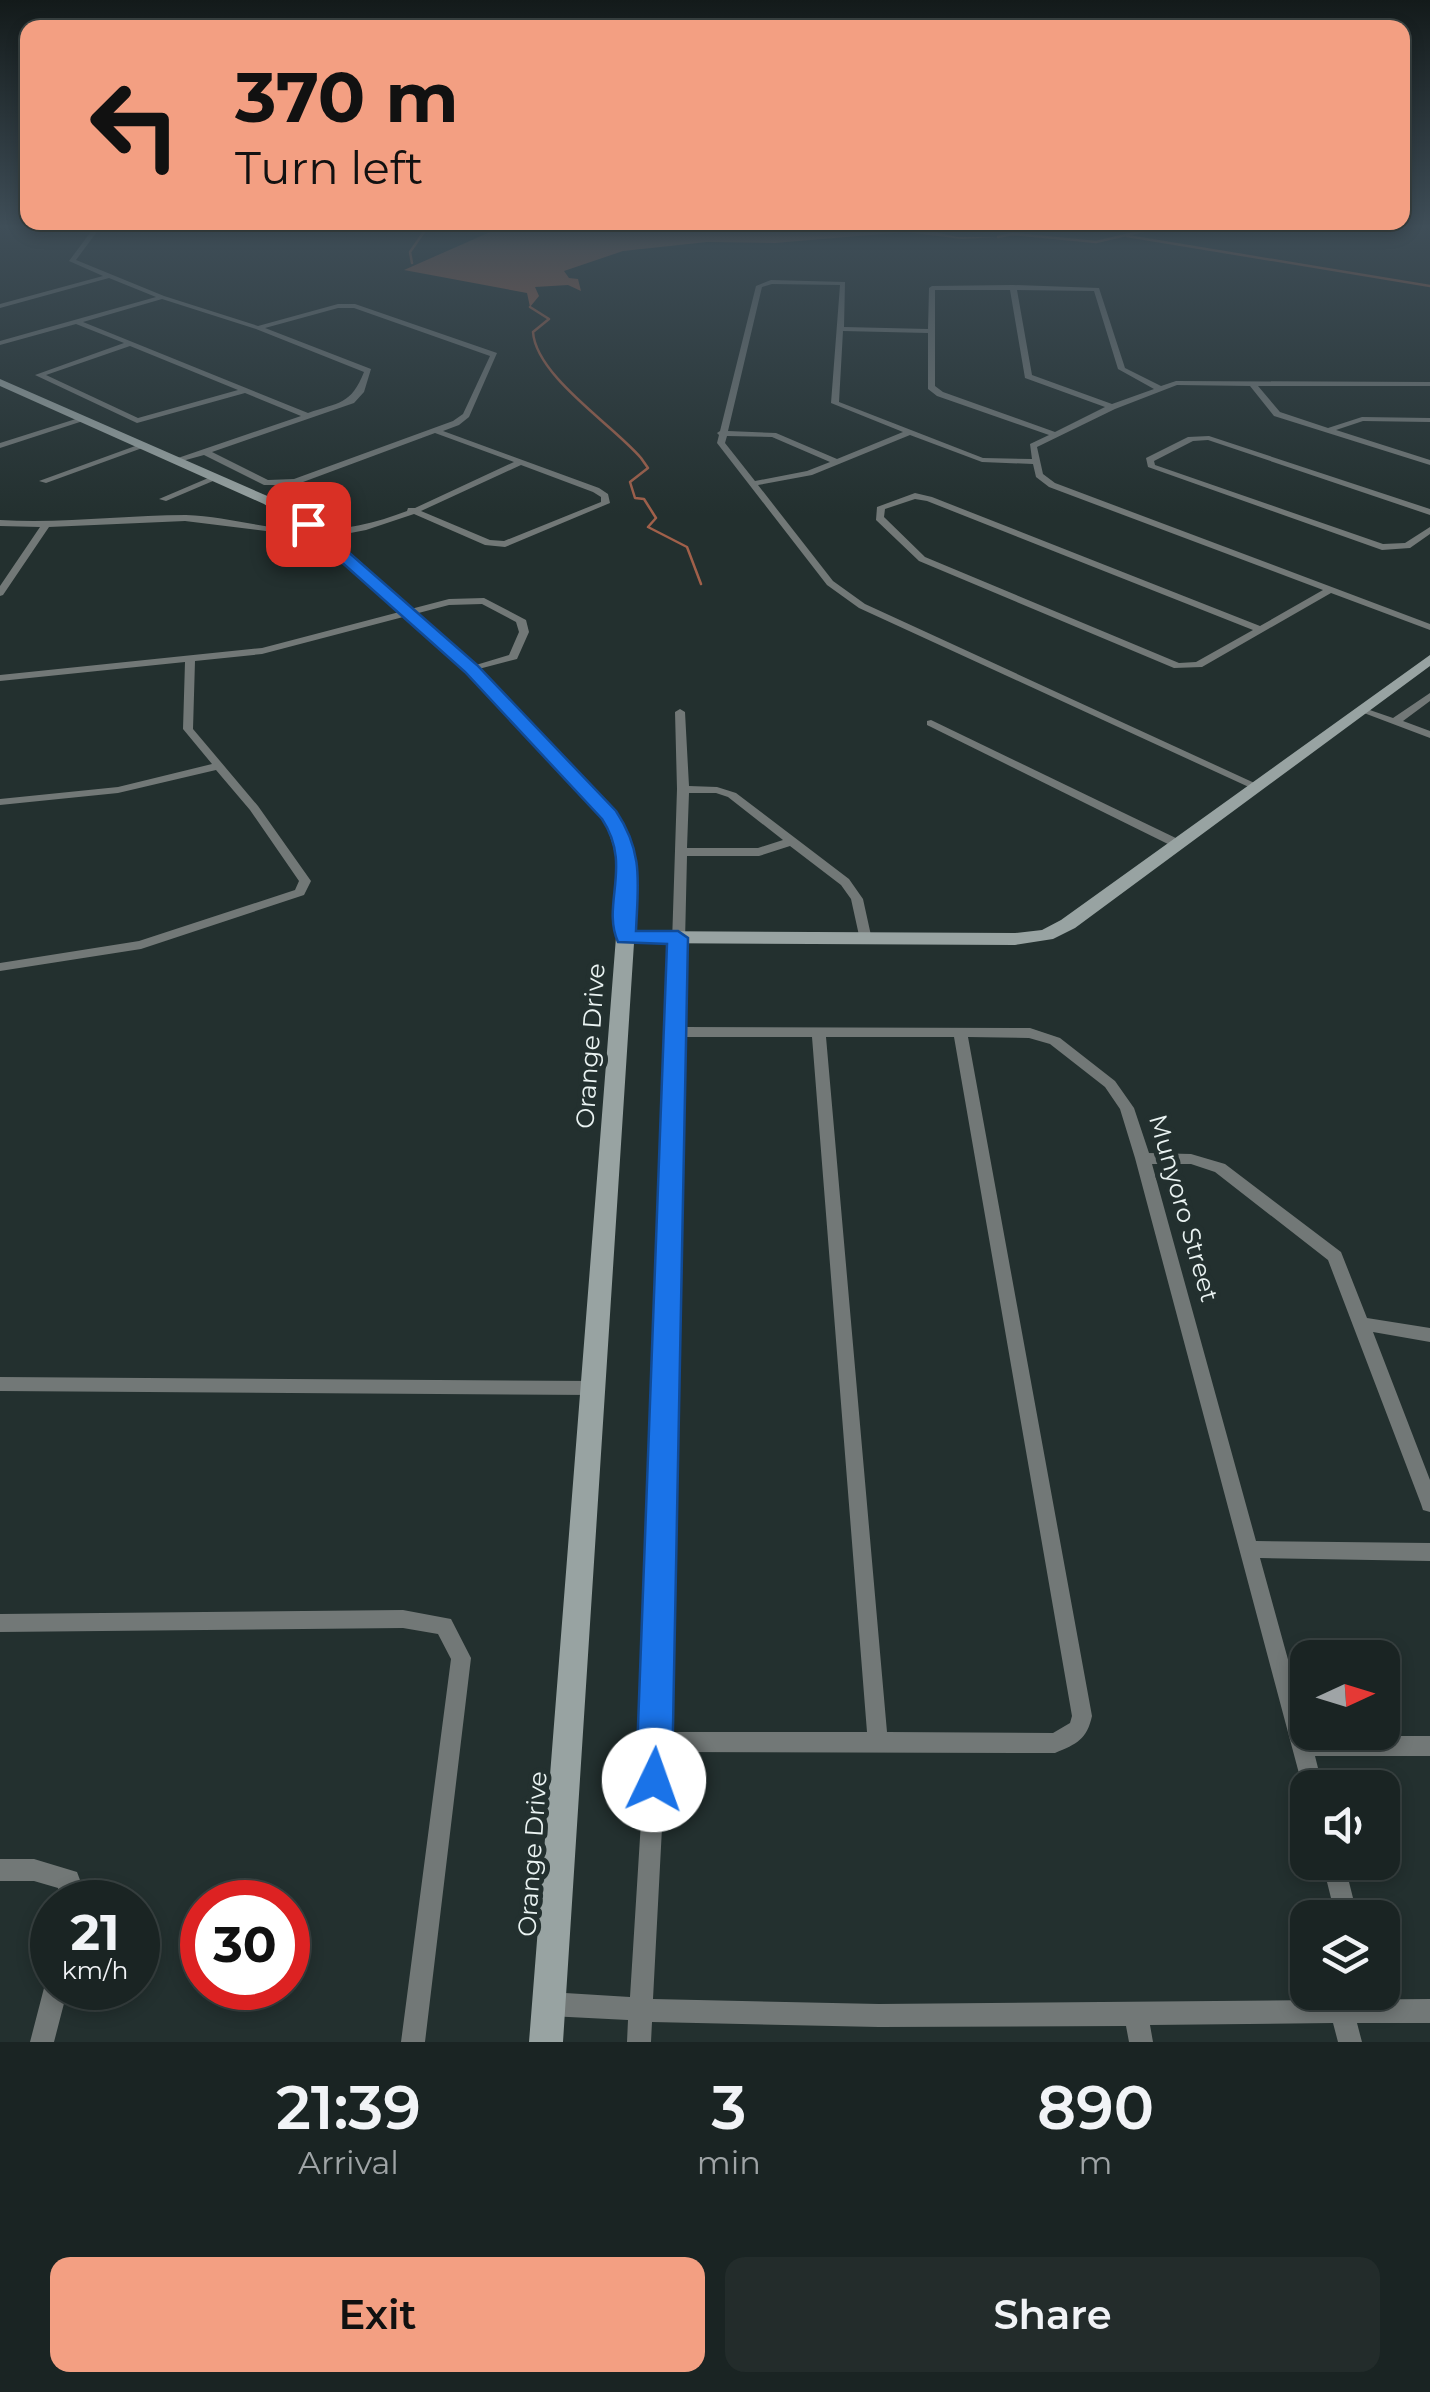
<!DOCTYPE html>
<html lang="en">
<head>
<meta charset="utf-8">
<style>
  body { margin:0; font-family:Montserrat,sans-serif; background:#232c2b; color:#f1f3f6; height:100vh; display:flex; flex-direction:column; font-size:38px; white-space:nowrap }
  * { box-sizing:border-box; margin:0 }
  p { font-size:32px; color:#9fa4a6 }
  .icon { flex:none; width:55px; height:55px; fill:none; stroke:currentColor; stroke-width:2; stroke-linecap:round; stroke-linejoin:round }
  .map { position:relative; height:2042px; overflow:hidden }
  .side { display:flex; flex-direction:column; background:#1a2423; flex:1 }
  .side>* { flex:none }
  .banner { position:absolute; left:20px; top:20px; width:1390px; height:210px; border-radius:20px; box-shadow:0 5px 15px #0003,0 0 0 2px #384141; background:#f39f82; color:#111; overflow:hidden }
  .needle { width:65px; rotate:86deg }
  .fabs { position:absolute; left:1290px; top:1640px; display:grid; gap:20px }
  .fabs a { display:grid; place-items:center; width:110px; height:110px; border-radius:20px; background:#1a2423; box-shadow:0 5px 15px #0003,0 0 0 2px #384141; font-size:50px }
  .speed { position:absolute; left:30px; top:1880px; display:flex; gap:20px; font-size:50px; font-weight:700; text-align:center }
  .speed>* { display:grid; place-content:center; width:130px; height:130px; border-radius:50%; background:#1a2423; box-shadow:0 5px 15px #0003,0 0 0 2px #384141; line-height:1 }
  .speed small { font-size:25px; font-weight:400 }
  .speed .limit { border:15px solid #d22; background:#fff; color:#111 }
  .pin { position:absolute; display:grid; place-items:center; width:85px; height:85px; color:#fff; margin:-42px; border-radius:20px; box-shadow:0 5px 15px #0006 }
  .me { position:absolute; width:110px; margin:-55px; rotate:3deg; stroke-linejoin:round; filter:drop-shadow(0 0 8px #0008) }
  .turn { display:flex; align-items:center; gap:35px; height:210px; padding:0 50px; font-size:45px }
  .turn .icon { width:130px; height:130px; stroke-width:2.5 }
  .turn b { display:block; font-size:70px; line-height:85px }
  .eta { display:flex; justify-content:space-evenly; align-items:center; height:170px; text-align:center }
  .eta b { font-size:60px; font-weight:600; line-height:70px }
  .button { display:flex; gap:20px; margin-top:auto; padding:20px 50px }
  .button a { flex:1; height:115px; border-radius:20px; background:#f39f82; color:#111; font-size:40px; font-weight:600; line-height:115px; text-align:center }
  .button a+a { background:#232c2b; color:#f1f3f6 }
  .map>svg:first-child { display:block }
  .water { fill:#a1604a }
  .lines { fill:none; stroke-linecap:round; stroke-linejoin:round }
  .stream { stroke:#a1604a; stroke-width:2.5 }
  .street { fill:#727877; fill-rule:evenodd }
  .secondary { fill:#98a3a2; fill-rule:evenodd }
  .route { fill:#1a73e8; stroke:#114b97; stroke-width:2.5 }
  .labels { text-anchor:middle; stroke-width:10; stroke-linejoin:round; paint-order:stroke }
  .street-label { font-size:25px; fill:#eaf3f2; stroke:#23302f }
</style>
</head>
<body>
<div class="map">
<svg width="1430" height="2042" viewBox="0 0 1430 2042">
  <rect width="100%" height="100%" fill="#23302f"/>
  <path class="water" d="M497 229H921L957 237H998L962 239 905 232 775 243 707 242 623 251 564 271 569 278 578 279 581 291 568 285 535 287 539 296 530 307 527 293 404 270Z"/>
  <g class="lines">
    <g class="stream">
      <path d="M1127 236 1430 286"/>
      <path d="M998 237 1013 234 1096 242 1152 229"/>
      <path d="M412 263 410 252 426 229"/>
      <path d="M530 307 549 319 533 332C536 376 613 425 641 458L648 468 630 482 635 498 644 499 656 518 648 527 687 547 701 584"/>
    </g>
    <g class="street">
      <path d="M93 229H99L76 260 164 296 258 326 338 304H355L497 353 469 417 459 425 443 431 599 488 608 494 610 503 505 547 485 545 414 514 366 530 340 535 314 537 185 521 49 527 3 595 0 596V586L40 527 0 526V520C62 524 124 515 186 515 217 516 247 524 278 528 323 535 365 527 407 511L408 508H415L514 462 435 433 295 485H264L204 455 175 463V459L301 416 245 393 137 423 35 375 124 343 76 324 0 345V341L156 297 109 278 0 308V304L103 276 69 261ZM162 299 256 329 364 372C351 405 339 402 308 413L83 322ZM338 308H354L490 356 463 414 453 421 294 479 268 480 212 452 354 403 364 392 371 369 265 328ZM130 346 238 390 138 418 46 375ZM521 465 593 492 601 497V502L504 541 490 540 421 511Z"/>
      <path d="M771 280 845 282 844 327 928 329 929 288 932 286 1013 285 1099 288 1125 368 1161 386 1176 381 1430 382V386H1258L1280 412 1328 428 1362 417 1430 418V422L1363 421 1336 430 1430 460V465L1274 416 1250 386 1177 385 1115 409 1037 447 1043 474 1055 483 1430 624V630L1331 593 1202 667 1174 668 919 561 876 520 877 507 915 493 932 497 1260 626 1323 590 1049 487 1036 477 1033 464 982 462 910 435 812 475 758 485 833 581 865 604 1261 786 1255 789 1251 788 859 608 827 585 717 443 719 435 717 433 720 431 756 286ZM772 284 840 285 831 403 903 432 837 459 776 433 728 431 762 287ZM935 290H1010L1025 378 1105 407 1055 432 943 392 935 386ZM1017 290 1094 291 1118 369 1154 389 1112 404 1032 375ZM843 331 928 333V389L937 396 1049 435 1030 444 1032 459 983 458 839 402ZM727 436 772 437 830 462 807 471 755 481 725 443ZM915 499 927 501 1253 630 1196 662 1179 663 925 557 884 517 885 509Z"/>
      <path d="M79 418 86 420 0 448V443Z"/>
      <path d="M1209 436 1430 509V515L1208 440 1193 441 1154 461 1155 465 1383 544 1405 543 1430 527V534L1410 548 1382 550 1148 467 1146 458 1188 437Z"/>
      <path d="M138 445 145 447 46 483 39 481Z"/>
      <path d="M213 476 220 478 166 501 159 499Z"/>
      <path d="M484 598 526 620 529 632 517 659 471 671 466 668 509 655 519 632 516 622 482 604 449 605 262 654 195 661 193 729 258 806 311 881 304 895 141 949 0 971V963L139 941 295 890 299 881 250 810 216 770 118 793 0 805V799L118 787 212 764 183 729 185 662 0 681V675L262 648 449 599Z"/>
      <path d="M1430 693V701L1403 721 1430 731V738L1356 710 1361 707 1393 718Z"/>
      <path d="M680 709 685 712 689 786 717 787 736 793 849 879 863 899 872 940 866 944 860 940 851 899 841 885 790 846 759 856H687L683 1027 1030 1028 1060 1038 1115 1081 1134 1108 1149 1153 1191 1154 1225 1164 1341 1252 1367 1318 1430 1328V1342L1373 1332 1430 1480V1512L1423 1510 1421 1504 1328 1260 1215 1172 1191 1164H1152L1256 1541 1430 1543V1561L1260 1558 1308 1732 1309 1736H1430V1756H1315L1323 1788H1308V1796H1305L1135 1158 1120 1109 1105 1087 1050 1044 1029 1038 968 1037 1092 1716C1087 1739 1077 1744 1055 1753L666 1752 653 1999 879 2004 1430 1999V2023H1357L1362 2042H1338L1333 2023 1150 2025 1153 2042H1129L1126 2026 879 2027 652 2022 651 2042H627L628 2020 549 2016 541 2012 537 2004 541 1996 549 1992 630 1997 646 1742 677 789 675 712ZM689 793H716L728 797 783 840 758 848H687ZM683 1037H812L867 1732H667ZM826 1037H954L1072 1716 1070 1723 1053 1733 887 1732Z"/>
      <path d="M931 720 1182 841 1184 844 1178 848 1174 847 927 725V721Z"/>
      <path d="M0 1377 594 1381 600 1383 603 1388 600 1393 594 1395 0 1391Z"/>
      <path d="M403 1610 451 1619 471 1658 425 2042H401L451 1659 438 1634 403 1628 0 1632V1614Z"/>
      <path d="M0 1859H34L77 1872 80 1880 81 1902H59L58 1888 34 1881H0Z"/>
      <path d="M1322 1862H1344L1358 1918H1336Z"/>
      <path d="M52 1978V1988H68L54 2042H30L44 1988 48 1980Z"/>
    </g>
    <path class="secondary" d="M0 379 272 498 326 531 476 665 615 812C639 850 637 888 635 931L1015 933 1042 930 1061 920 1430 655V666L1075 928 1053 939 1015 945 634 943 563 2042H529L616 937C618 896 623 856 602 818L466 671 316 537 264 504 0 386Z"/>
  </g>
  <linearGradient id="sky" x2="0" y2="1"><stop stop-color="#131a1a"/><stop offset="0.44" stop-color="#3f4e58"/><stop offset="1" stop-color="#3f4e58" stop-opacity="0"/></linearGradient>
  <rect width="1430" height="515" fill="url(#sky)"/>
  <path class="route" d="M302 521H313L477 665 616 811C644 853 638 883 636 931H678L688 938 672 1780 666 1793 654 1798 642 1793 636 1780 667 944 618 942C601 904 633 866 602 819L465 672 302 527Z"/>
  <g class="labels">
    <g class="street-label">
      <text transform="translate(590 1046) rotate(-86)" y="9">Orange Drive</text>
      <text transform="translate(1184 1208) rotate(74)" y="9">Munyoro Street</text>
      <text transform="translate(532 1854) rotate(-86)" y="9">Orange Drive</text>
    </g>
  </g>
</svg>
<div class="fabs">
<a><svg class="needle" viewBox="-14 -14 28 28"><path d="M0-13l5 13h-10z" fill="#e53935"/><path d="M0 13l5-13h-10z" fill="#9fa4a6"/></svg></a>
<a><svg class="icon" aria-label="sound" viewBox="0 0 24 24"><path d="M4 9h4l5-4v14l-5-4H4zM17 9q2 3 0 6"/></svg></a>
<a><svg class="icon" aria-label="layers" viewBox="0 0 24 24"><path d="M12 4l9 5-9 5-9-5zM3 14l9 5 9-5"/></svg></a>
</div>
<div class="speed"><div>21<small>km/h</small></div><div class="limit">30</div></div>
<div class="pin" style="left:308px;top:524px;background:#d93025"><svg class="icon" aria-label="arrive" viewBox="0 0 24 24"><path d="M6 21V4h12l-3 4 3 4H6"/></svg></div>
<svg class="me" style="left:654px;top:1780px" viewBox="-20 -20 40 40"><circle r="19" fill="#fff"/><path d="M0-13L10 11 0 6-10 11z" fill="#1a73e8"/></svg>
<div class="banner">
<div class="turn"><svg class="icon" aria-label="left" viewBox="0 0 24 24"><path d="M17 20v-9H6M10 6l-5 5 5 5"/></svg><div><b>370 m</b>Turn left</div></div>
</div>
</div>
<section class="side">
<div class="eta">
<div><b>21:39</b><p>Arrival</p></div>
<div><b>3</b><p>min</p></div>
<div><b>890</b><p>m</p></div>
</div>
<div class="button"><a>Exit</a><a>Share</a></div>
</section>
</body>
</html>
